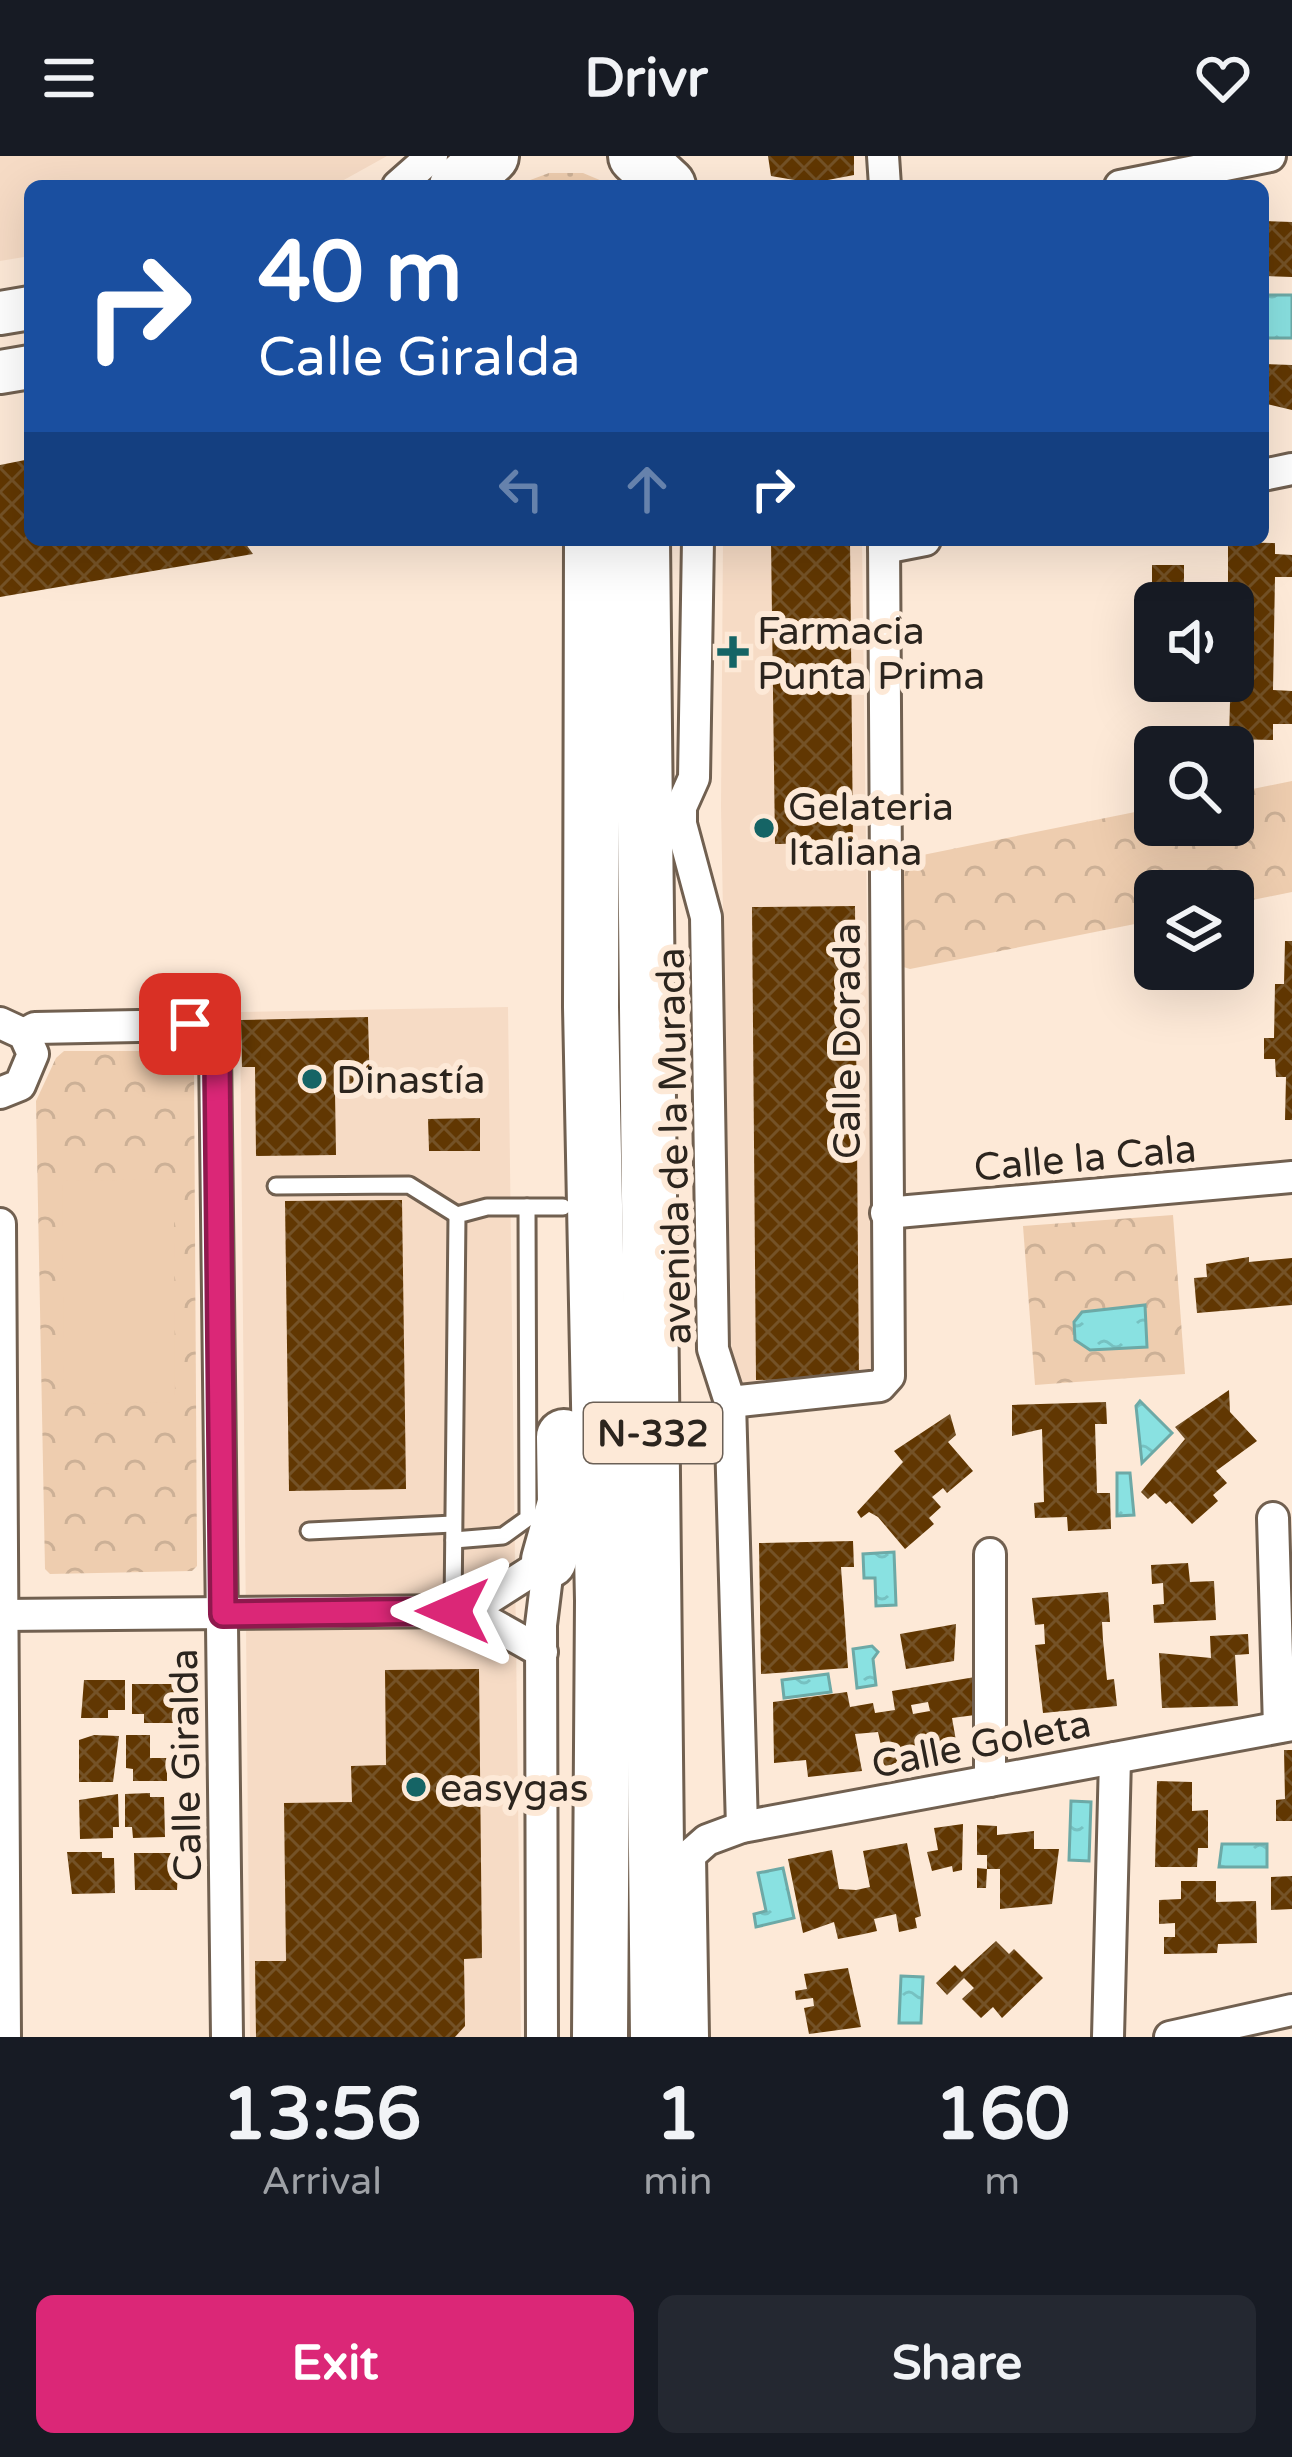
<!DOCTYPE html>
<html lang="en">
<head>
<meta charset="utf-8">
<style>
  body { margin:0; font-family:"Varela Round",sans-serif; background:#242831; color:#f1f3f6; height:100vh; display:flex; flex-direction:column; font-size:45px; white-space:nowrap }
  * { box-sizing:border-box; margin:0 }
  p { font-size:39px; color:#9ea1a6 }
  .icon { flex:none; width:66px; height:66px; fill:none; stroke:currentColor; stroke-width:2; stroke-linecap:round; stroke-linejoin:round }
  .map { position:relative; height:1881px; overflow:hidden }
  .drawer { display:flex; flex-direction:column; background:#171b24; flex:1 }
  .drawer>* { flex:none }
  .top-card { position:absolute; left:24px; top:24px; width:1245px; height:366px; border-radius:18px; box-shadow:0 12px 48px #0002; background:#1a4fa0; color:#fff; overflow:hidden }
  .buttons { position:absolute; left:1134px; top:426px; display:grid; gap:24px }
  .buttons a { display:grid; place-items:center; width:120px; height:120px; border-radius:18px; background:#171b24; box-shadow:0 12px 48px #0002; font-size:60px }
  .pin { position:absolute; display:grid; place-items:center; width:102px; height:102px; color:#fff; margin:-51px; border-radius:24px; box-shadow:0 6px 18px #0006 }
  .me { position:absolute; width:132px; margin:-66px; rotate:270deg; stroke-linejoin:round; filter:drop-shadow(0 0 9px #0008) }
  .turn { display:flex; align-items:center; gap:42px; height:252px; padding:0 36px; font-size:54px }
  .turn .icon { width:156px; height:156px; stroke-width:2.5 }
  .turn b { display:block; font-size:84px; line-height:102px }
  .lanes { display:flex; align-items:center; height:114px; padding:0 36px; background:#0003; justify-content:center; gap:60px; direction:ltr }
  .lanes .off { opacity:.35 }
  .eta { display:flex; justify-content:space-evenly; align-items:center; height:204px; text-align:center }
  .eta b { font-size:72px; font-weight:700; line-height:84px }
  .primary-button { display:flex; gap:24px; margin-top:auto; padding:24px 36px }
  .primary-button a { flex:1; height:138px; border-radius:18px; background:#db2777; color:#fff; font-size:48px; font-weight:700; line-height:138px; text-align:center }
  .primary-button a+a { background:#242831; color:#f1f3f6 }
  header { display:flex; justify-content:space-between; align-items:center; height:156px; padding:0 36px; background:#171b24; font-size:54px; font-weight:700 }
  .map>svg:first-child { display:block }
  .built { fill:#f6dbc5 }
  .grass { fill:url(#grass-dots) }
  .forest { fill:url(#forest-crowns) }
  .pitch { fill:#eecdaf }
  .water { fill:url(#water-ripples); stroke:#6da9a6; stroke-width:3 }
  .building { fill:url(#building-cross-hatch); fill-rule:evenodd }
  .lines { fill:none; stroke-linecap:round; stroke-linejoin:round }
  .lane-casing { stroke:#716050; stroke-width:21 }
  .street-casing { stroke:#716050; stroke-width:36 }
  .secondary-casing { stroke:#716050; stroke-width:48 }
  .highway-casing { stroke:#716050; stroke-width:60 }
  .lane { stroke:#fff; stroke-width:15 }
  .street { stroke:#fff; stroke-width:30 }
  .secondary { stroke:#fff; stroke-width:42 }
  .highway { stroke:#fff; stroke-width:54 }
  .route-casing { stroke:#8e194d; stroke-width:30 }
  .route { stroke:#db2777; stroke-width:21 }
  .poi-dot { fill:#156465; stroke:#fde9d7; stroke-width:4.5 }
  .labels { text-anchor:middle; stroke-width:12; stroke-linejoin:round; paint-order:stroke }
  .shield { fill:#fde9d7; stroke:#6b6056; stroke-width:3 }
  .shield-label { font-size:36px; font-weight:bold; fill:#2c251e }
  .poi-label { font-size:39px; fill:#2c251e; stroke:#fde9d7; text-anchor:start }
  .street-label { font-size:39px; fill:#2c251e; stroke:#fde9d7 }
</style>
</head>
<body>
<header><svg class="icon" aria-label="menu" viewBox="0 0 24 24"><path d="M4 6h16M4 12h16M4 18h16"/></svg>Drivr<svg class="icon" aria-label="heart" viewBox="0 0 24 24"><path d="M12 20l-8-8c-3-5 5-10 8-4 3-6 11-1 8 4z"/></svg></header>
<div class="map">
<svg width="1292" height="1881" viewBox="0 0 1292 1881">
  <defs>
    <pattern id="grass-dots" width="8" height="8" patternUnits="userSpaceOnUse" patternTransform="scale(3)"><rect width="8" height="8" fill="#eecdaf"/><path d="M2 2h.1M6 6h.1" fill="none" stroke="#ccb096" stroke-width="1.8" stroke-linecap="round"/></pattern>
    <pattern id="forest-crowns" width="20" height="18" patternUnits="userSpaceOnUse" patternTransform="scale(3)"><rect width="20" height="18" fill="#eecdaf"/><path d="M2 6a3 3 0 1 1 6 0M12 15a3 3 0 1 1 6 0" fill="none" stroke="#ccb096"/></pattern>
    <pattern id="water-ripples" width="26" height="14" patternUnits="userSpaceOnUse" patternTransform="scale(3)"><rect width="26" height="14" fill="#89e1e1"/><path d="M2 4q2-2 4 0t4 0M15 11q2-2 4 0t4 0" fill="none" stroke="#76c1c1"/></pattern>
    <pattern id="building-cross-hatch" width="8" height="8" patternUnits="userSpaceOnUse" patternTransform="scale(3)"><rect width="8" height="8" fill="#613702"/><path d="M0 0l8 8M0 8l8-8" fill="none" stroke="#745227"/></pattern>
  </defs>
  <rect width="100%" height="100%" fill="#fde9d7"/>
  <g class="built">
    <path d="M0 0H387L333 30H30V100L0 105Z"/>
    <path d="M723 384H862L873 1228H732L721 651Z"/>
    <path d="M508 851 521 1881H250L240 856Z"/>
  </g>
  <path class="grass" d="M549 17H583L614 30H514Z"/>
  <g class="forest">
    <path d="M1292 625V736L1233 748V735H1155V764L910 813 900 810 898 704 1155 652V669H1233V637Z"/>
    <path d="M64 895H182L194 908 197 1410 192 1415 50 1418 45 1413 36 945 56 902Z"/>
    <path d="M1173 1059 1185 1218 1035 1229 1023 1070Z"/>
  </g>
  <path class="pitch" d="M174 1023 175 1246 64 1248 62 1025Z"/>
  <g class="water">
    <rect x="1263" y="139" width="29" height="43"/>
    <path d="M1145 1149 1147 1191 1090 1194 1075 1184 1074 1166 1082 1156Z"/>
    <path d="M1140 1245 1172 1277 1142 1307 1136 1250Z"/>
    <path d="M1117 1317H1130L1134 1359 1117 1360Z"/>
    <path d="M894 1396 896 1449 876 1450 875 1422H864L863 1398Z"/>
    <path d="M872 1490 878 1496 873 1503 876 1529 857 1532 853 1493Z"/>
    <path d="M828 1518 831 1536 784 1542 782 1524Z"/>
    <path d="M1071 1645 1091 1646 1089 1705 1069 1704Z"/>
    <path d="M1222 1688H1267V1711H1219Z"/>
    <path d="M783 1712 794 1762 756 1771 754 1758 766 1755 758 1717Z"/>
    <path d="M901 1820 923 1821 921 1867H899Z"/>
  </g>
  <g class="building">
    <path d="M768 0H854V19L812 27 771 20Z"/>
    <path d="M1263 65 1292 66V121L1263 120Z"/>
    <path d="M1263 208 1292 209V254L1263 247Z"/>
    <path d="M30 303V384H243L253 398 0 441V309Z"/>
    <path d="M771 384H850L853 687 775 688Z"/>
    <path d="M1228 386 1275 387V398L1292 399V421H1275L1273 534 1292 535V568H1273V584L1229 583 1230 546H1219V525H1233V447H1221V426H1228Z"/>
    <rect x="1152" y="409" width="32" height="38"/>
    <path d="M855 750 859 1222 756 1224 752 751Z"/>
    <path d="M1285 785H1292V964H1285L1286 921H1276L1275 903H1264V882H1274L1275 828H1284Z"/>
    <path d="M368 861 370 935 335 936 336 999 256 1000 255 911H242L241 864Z"/>
    <path d="M480 962V995H429L428 963Z"/>
    <path d="M402 1044 406 1333 289 1335 285 1045Z"/>
    <path d="M1249 1101V1106L1292 1102V1149L1197 1157 1194 1122 1207 1121 1206 1108Z"/>
    <path d="M1229 1234 1230 1256 1257 1285 1216 1315 1227 1327 1213 1339 1218 1345 1192 1368 1170 1345 1166 1348 1155 1337 1148 1343 1141 1336 1185 1283 1175 1271Z"/>
    <path d="M1106 1246 1107 1268H1095L1097 1337H1110L1111 1373 1068 1375 1067 1361 1035 1362 1034 1347 1044 1346 1042 1273 1012 1280V1249Z"/>
    <path d="M950 1258 956 1279 948 1286 973 1315 947 1337 943 1332 932 1341 941 1351 929 1362 934 1368 905 1393 878 1361 869 1356 861 1362 857 1356 903 1306 894 1295Z"/>
    <path d="M853 1385 854 1411H841L848 1512 761 1518 759 1387Z"/>
    <path d="M1188 1407 1190 1426 1214 1425 1216 1464 1154 1467 1153 1449 1164 1448 1163 1427 1152 1428 1151 1409Z"/>
    <path d="M1108 1436 1110 1466H1102L1103 1484 1107 1524 1114 1523 1117 1550 1043 1557 1035 1489 1045 1488 1044 1468 1035 1469 1032 1442Z"/>
    <path d="M956 1468 954 1505 906 1513 900 1478Z"/>
    <path d="M1248 1478 1249 1498 1235 1499 1238 1550 1162 1552 1159 1497 1211 1502 1210 1480Z"/>
    <path d="M479 1513 482 1802 464 1803 465 1870 455 1881H256L255 1805H286L284 1647 352 1646 351 1610 386 1609 385 1514Z"/>
    <path d="M975 1521V1559L952 1562 958 1596 879 1611 877 1599 883 1598 878 1576 855 1578 862 1615 808 1621 806 1604 774 1607 773 1546 847 1536 850 1551 873 1547 875 1557 895 1554 892 1535ZM928 1546 930 1555 913 1558 911 1549Z"/>
    <path d="M84 1524H125V1554H108V1562H81Z"/>
    <path d="M132 1528H173L178 1567H144V1558H132Z"/>
    <path d="M94 1579 119 1580 113 1626H79V1584Z"/>
    <path d="M126 1579H150V1602H167V1625H133V1613L126 1612Z"/>
    <path d="M1284 1594H1292V1665H1276V1644L1285 1643Z"/>
    <path d="M1157 1625 1192 1626V1655L1208 1654V1692H1198L1197 1711H1155Z"/>
    <path d="M150 1637V1641H164L165 1681 133 1682 132 1671H125V1638Z"/>
    <path d="M118 1638 119 1671H113V1682L80 1683 79 1644Z"/>
    <path d="M963 1668 962 1714 953 1716 952 1710 932 1715 927 1696 938 1694 934 1672Z"/>
    <path d="M977 1669 997 1670V1679L1034 1675V1693H1059L1052 1748 1000 1753V1713H987V1699H977Z"/>
    <path d="M907 1687 921 1760 915 1762 917 1772 899 1776 896 1758 874 1763 877 1775 864 1778 838 1783 834 1766 803 1777 788 1703 832 1694 839 1733 856 1734 870 1731 863 1695Z"/>
    <path d="M67 1696H102V1702H114L115 1737 72 1738Z"/>
    <path d="M134 1697H179L177 1734H135Z"/>
    <path d="M977 1712 987 1713 986 1732H977Z"/>
    <path d="M1292 1720V1753L1271 1754V1721Z"/>
    <path d="M1181 1725H1216V1746L1256 1745 1257 1787 1218 1788 1217 1797 1164 1798V1781H1175V1767L1159 1768V1744L1181 1743Z"/>
    <path d="M996 1785 1009 1798 1014 1793 1043 1822 1002 1862 993 1851 981 1862 962 1843 974 1832 964 1822 947 1839 936 1827 955 1809 962 1816Z"/>
    <path d="M848 1812 861 1871 809 1878 804 1852 814 1850 813 1842 796 1844 795 1835 807 1833 804 1818Z"/>
  </g>
  <g class="lines">
    <defs>
      <g id="lane">
        <path d="M276 1030 409 1029 457 1059"/>
        <path d="M309 1375 453 1368"/>
        <path d="M454 1384 503 1380 528 1362 527 1051"/>
        <path d="M453 1455 457 1059 487 1051H563"/>
      </g>
      <g id="street">
        <path d="M883 0 885 30"/>
        <path d="M398 30 432 0"/>
        <path d="M1120 30 1270 0"/>
        <path d="M1263 319 1292 313"/>
        <path d="M698 384 694 622 681 651V668L706 761 713 1193 730 1246 742 1671"/>
        <path d="M884 392 925 384"/>
        <path d="M0 867 24 878 33 898 20 929 0 937"/>
        <path d="M24 878 35 872 190 869 215 892 227 1881"/>
        <path d="M886 1057 1292 1021"/>
        <path d="M0 1068 5 1881"/>
        <path d="M730 1246 880 1230 889 1220 884 384"/>
        <path d="M1273 1362 1279 1571"/>
        <path d="M990 1398V1625"/>
        <path d="M469 1455 542 1496"/>
        <path d="M2 1459 469 1455 549 1404"/>
        <path d="M542 1881 541 1469 549 1404"/>
        <path d="M693 1881 690 1699 707 1684 742 1671 1292 1569"/>
        <path d="M1108 1881 1115 1602"/>
        <path d="M1170 1881 1292 1854"/>
      </g>
      <g id="secondary">
        <path d="M0 157 30 152"/>
        <path d="M0 216 30 211"/>
      </g>
      <g id="highway">
        <path d="M636 0 668 30"/>
        <path d="M457 30 491 0"/>
        <path d="M592 384 591 851 603 1445 600 1881"/>
        <path d="M642 384 658 1881"/>
        <path d="M549 1404 565 1347 564 1281"/>
      </g>
    </defs>
    <use href="#lane" class="lane-casing"/>
    <use href="#street" class="street-casing"/>
    <use href="#secondary" class="secondary-casing"/>
    <use href="#highway" class="highway-casing"/>
    <use href="#lane" class="lane"/>
    <use href="#street" class="street"/>
    <use href="#secondary" class="secondary"/>
    <use href="#highway" class="highway"/>
  </g>
  <g class="lines">
    <defs>
      <path id="route" d="M190 868 209 881 217 904 223 1458 453 1455"/>
    </defs>
    <use href="#route" class="route-casing"/>
    <use href="#route" class="route"/>
  </g>
  <g class="poi-dot">
    <path d="M727 478h12v12h12v12h-12v12h-12v-12h-12v-12h12z"/>
    <circle cx="764" cy="672" r="12"/>
    <circle cx="312" cy="923" r="12"/>
    <circle cx="416" cy="1631" r="12"/>
  </g>
  <g class="labels">
    <rect class="shield" x="584" y="1247" width="138" height="60" rx="9"/>
    <g class="shield-label">
      <text x="653" y="1290">N-332</text>
    </g>
    <g class="poi-label">
      <text x="757" y="488">Farmacia<tspan x="757" dy="45">Punta Prima</tspan></text>
      <text x="788" y="664">Gelateria<tspan x="788" dy="45">Italiana</tspan></text>
      <text x="336" y="937">Dinastía</text>
      <text x="440" y="1645">easygas</text>
    </g>
    <g class="street-label">
      <text transform="translate(846 885) rotate(-90)" y="14">Calle Dorada</text>
      <text transform="translate(673 990) rotate(-91)" y="14">avenida de la Murada</text>
      <text transform="translate(1085 1001) rotate(-5)" y="14">Calle la Cala</text>
      <text transform="translate(981 1587) rotate(-11)" y="14">Calle Goleta</text>
      <text transform="translate(185 1609) rotate(-91)" y="14">Calle Giralda</text>
    </g>
  </g>
</svg>
<div class="buttons">
<a><svg class="icon" aria-label="sound" viewBox="0 0 24 24"><path d="M4 9h4l5-4v14l-5-4H4zM17 9q2 3 0 6"/></svg></a>
<a><svg class="icon" aria-label="search" viewBox="0 0 24 24"><circle cx="10" cy="10" r="6"/><path d="M15 15l6 6"/></svg></a>
<a><svg class="icon" aria-label="layers" viewBox="0 0 24 24"><path d="M12 4l9 5-9 5-9-5zM3 14l9 5 9-5"/></svg></a>
</div>
<div class="pin" style="left:190px;top:868px;background:#d93025"><svg class="icon" aria-label="arrive" viewBox="0 0 24 24"><path d="M6 21V4h12l-3 4 3 4H6"/></svg></div>
<svg class="me" style="left:453px;top:1455px" viewBox="-20 -20 40 40"><path d="M0-17L14 15 0 8-14 15z" fill="#db2777" stroke="#fff" stroke-width="4"/></svg>
<div class="top-card">
<div class="turn"><svg class="icon" aria-label="right" viewBox="0 0 24 24"><path d="M7 20v-9h11M14 6l5 5-5 5"/></svg><div><b>40 m</b>Calle Giralda</div></div>
<div class="lanes"><svg class="icon off" aria-label="left" viewBox="0 0 24 24"><path d="M17 20v-9H6M10 6l-5 5 5 5"/></svg><svg class="icon off" aria-label="ahead" viewBox="0 0 24 24"><path d="M12 20V5M6 11l6-6 6 6"/></svg><svg class="icon" aria-label="right" viewBox="0 0 24 24"><path d="M7 20v-9h11M14 6l5 5-5 5"/></svg></div>
</div>
</div>
<section class="drawer">
<div class="eta">
<div><b>13:56</b><p>Arrival</p></div>
<div><b>1</b><p>min</p></div>
<div><b>160</b><p>m</p></div>
</div>
<div class="primary-button"><a>Exit</a><a>Share</a></div>
</section>
</body>
</html>
